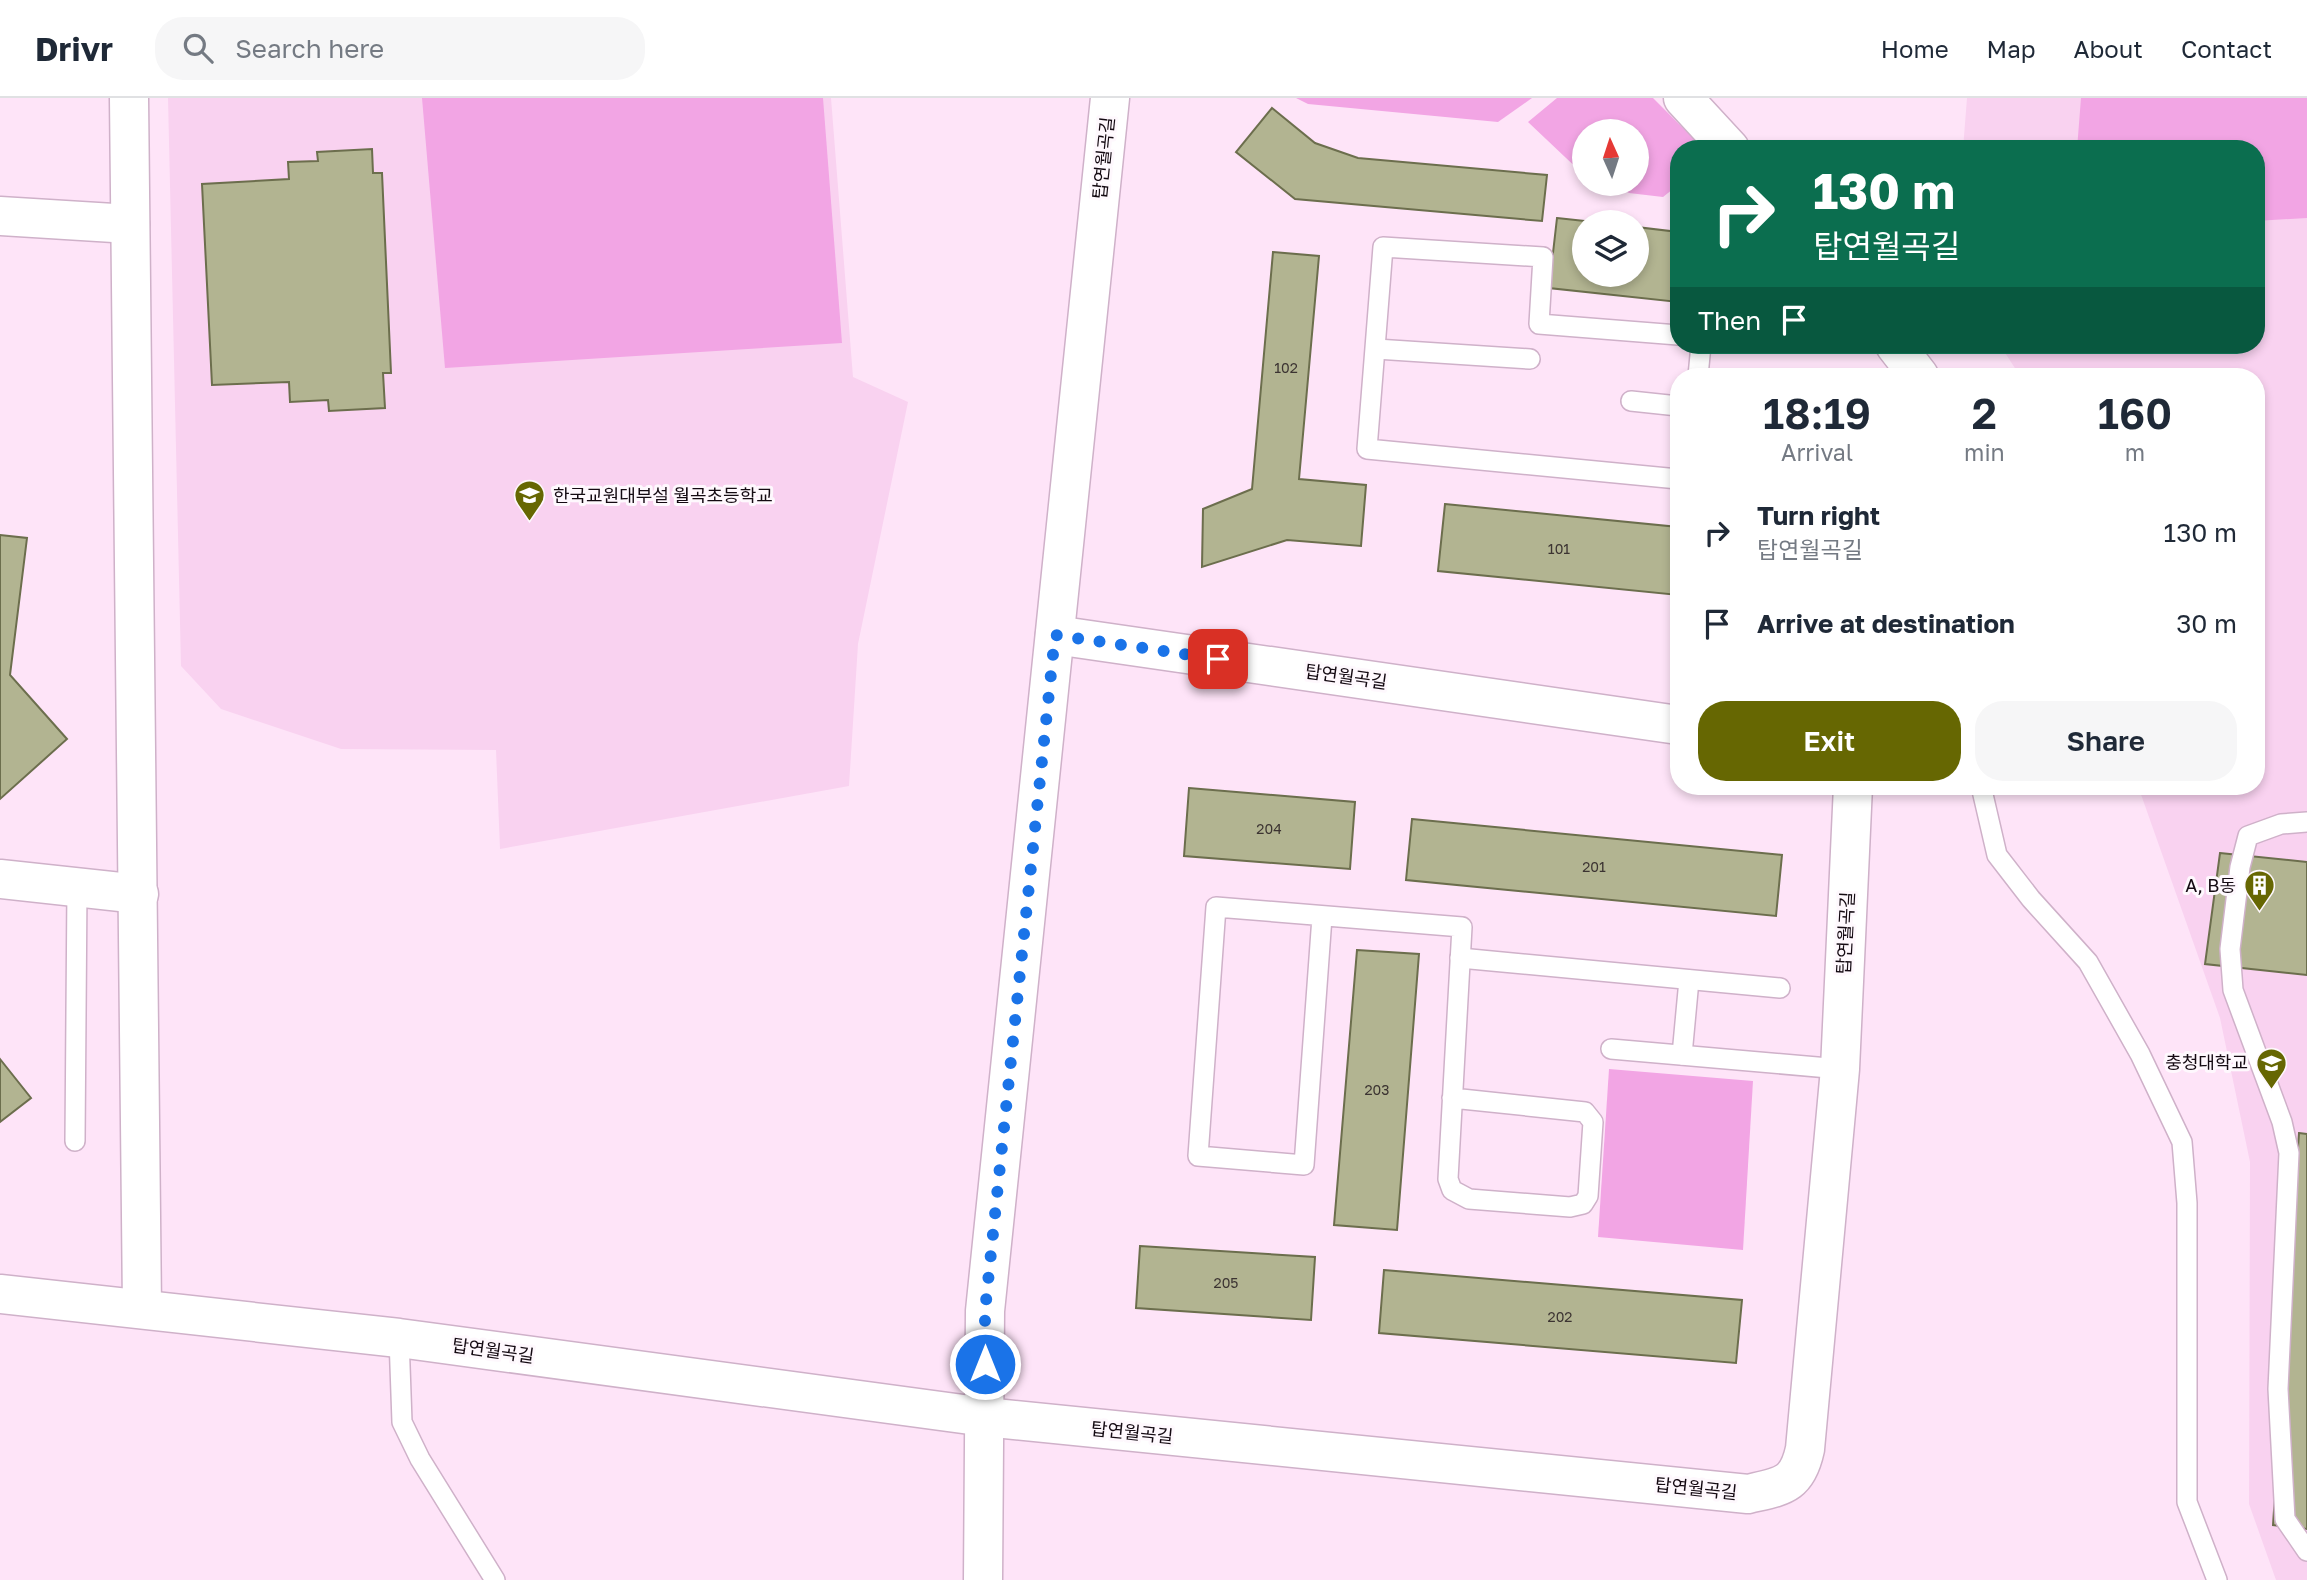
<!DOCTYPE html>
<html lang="en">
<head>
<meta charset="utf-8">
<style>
  body { margin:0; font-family:"Golos Text","Noto Sans KR",sans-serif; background:#f6f6f7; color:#1f2937; height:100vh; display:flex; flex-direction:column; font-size:26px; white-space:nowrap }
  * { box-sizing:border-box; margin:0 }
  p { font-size:23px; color:#747a83 }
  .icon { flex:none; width:38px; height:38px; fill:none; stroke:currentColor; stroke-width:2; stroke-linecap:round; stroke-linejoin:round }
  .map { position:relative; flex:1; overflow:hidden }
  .side { position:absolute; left:1670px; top:270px; width:595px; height:427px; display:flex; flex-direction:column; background:#fff; border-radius:28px; box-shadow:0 4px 10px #0003 }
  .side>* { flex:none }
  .guide { position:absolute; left:1670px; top:42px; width:595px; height:214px; border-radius:28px; box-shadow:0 4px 10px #0003; background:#0b6e4f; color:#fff; overflow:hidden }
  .needle { width:46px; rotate:357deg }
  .fabs { position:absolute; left:1572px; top:21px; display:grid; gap:14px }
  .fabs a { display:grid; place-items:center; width:77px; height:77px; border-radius:50%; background:#fff; box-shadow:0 4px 10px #0003; font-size:35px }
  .pin { position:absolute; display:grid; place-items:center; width:60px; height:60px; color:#fff; margin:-30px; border-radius:14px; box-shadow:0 4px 10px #0006 }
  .me { position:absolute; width:77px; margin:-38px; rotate:0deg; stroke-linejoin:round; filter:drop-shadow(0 0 5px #0008) }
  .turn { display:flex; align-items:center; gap:24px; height:147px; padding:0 28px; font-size:32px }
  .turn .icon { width:91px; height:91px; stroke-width:2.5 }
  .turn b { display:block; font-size:49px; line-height:60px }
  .then { display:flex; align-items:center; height:66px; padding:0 28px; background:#0003; gap:14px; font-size:26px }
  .eta { display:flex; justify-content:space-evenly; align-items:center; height:119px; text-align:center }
  .eta b { font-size:42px; font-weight:600; line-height:49px }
  .button { display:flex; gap:14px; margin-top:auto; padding:14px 28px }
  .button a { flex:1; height:80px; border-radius:28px; background:#666702; color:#fff; font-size:28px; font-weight:600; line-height:80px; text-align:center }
  .button a+a { background:#f6f6f7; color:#1f2937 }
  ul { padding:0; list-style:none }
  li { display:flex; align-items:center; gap:21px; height:91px; padding:0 28px }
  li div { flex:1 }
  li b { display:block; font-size:26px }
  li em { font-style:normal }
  header { display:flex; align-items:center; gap:42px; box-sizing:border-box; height:98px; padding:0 35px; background:#fff; border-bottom:2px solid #e0e1e3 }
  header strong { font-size:33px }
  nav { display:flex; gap:38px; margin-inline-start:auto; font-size:24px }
  .search { width:490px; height:63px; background:#f6f6f7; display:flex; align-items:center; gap:18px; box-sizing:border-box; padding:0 24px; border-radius:28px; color:#747a83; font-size:26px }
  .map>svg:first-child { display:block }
  .built { fill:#f9d2f0 }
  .green { fill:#f2a5e4 }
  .building { fill:#b2b491; stroke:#6c6e4d; stroke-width:2 }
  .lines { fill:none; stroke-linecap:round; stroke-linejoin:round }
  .service-casing { stroke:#cfb1c9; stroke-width:22 }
  .minor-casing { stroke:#cfb1c9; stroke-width:41 }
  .service { stroke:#fff; stroke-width:19 }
  .minor { stroke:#fff; stroke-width:38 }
  .route { stroke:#1a73e8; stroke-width:12; stroke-dasharray:0 21.6 }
  .labels { text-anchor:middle; stroke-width:6; stroke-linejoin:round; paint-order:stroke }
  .number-label { font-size:14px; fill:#3c3432 }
  .street-label { font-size:18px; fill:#140a12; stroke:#fef8fd }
  .poi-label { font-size:18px; fill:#140a12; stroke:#fef8fd; text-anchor:end }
</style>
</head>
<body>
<header>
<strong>Drivr</strong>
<div class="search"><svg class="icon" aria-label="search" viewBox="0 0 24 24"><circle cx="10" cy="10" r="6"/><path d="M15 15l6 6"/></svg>Search here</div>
<nav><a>Home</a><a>Map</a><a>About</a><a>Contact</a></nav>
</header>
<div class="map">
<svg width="2307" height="1482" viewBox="0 0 2307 1482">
  <rect width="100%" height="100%" fill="#fee4f8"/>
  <g class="built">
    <path d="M168 0H831L853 279 908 304 858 546 849 688 500 751 496 652 341 651 221 611 181 568Z"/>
    <path d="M1967 0H2307V1482H2276L2249 1406 2250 1064 2220 920 2138 688H2256V278H2020L2000 247H2256V51H1963Z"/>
  </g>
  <g class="green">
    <path d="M422 0H823L842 245 445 270Z"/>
    <path d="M1296 0H1532L1498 24 1308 6Z"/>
    <path d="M1557 0H1653L1704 51H1678V87L1663 99 1629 95 1615 86H1636V33H1584V77L1528 24Z"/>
    <path d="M2081 0H2307V120L2256 123V51H2077Z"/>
    <path d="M1609 971 1753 983 1743 1152 1598 1139Z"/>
  </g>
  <g class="building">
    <path d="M1272 10 1315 45 1358 60 1547 77 1542 123 1295 101 1236 54Z"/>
    <path d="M372 51 373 75H382L391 275H383L385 310 329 313 328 302 290 304 289 284 212 287 202 86 289 81 288 64 318 63 317 54Z"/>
    <path d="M1557 120 1594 124H1584V177H1636V129L1678 134V204L1549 190Z"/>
    <path d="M1273 154 1319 158 1299 381 1366 387 1361 448 1287 442 1202 469 1203 411 1252 391Z"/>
    <path d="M1445 406 1678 429V497L1438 473Z"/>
    <path d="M0 437 27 440 10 577 67 641 0 701Z"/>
    <path d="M1189 690 1355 704 1350 771 1184 758Z"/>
    <path d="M1412 721 1782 757 1776 818 1406 782Z"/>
    <path d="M2220 755 2307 764V877L2205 866Z"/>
    <path d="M1357 852 1419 856 1397 1132 1334 1127Z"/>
    <path d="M0 961 31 1000 0 1024Z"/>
    <path d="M2299 1035 2307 1036V1431L2273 1427Z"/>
    <path d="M1140 1148 1315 1159 1311 1222 1136 1210Z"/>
    <path d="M1384 1172 1742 1202 1736 1265 1379 1235Z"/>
  </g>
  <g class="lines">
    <defs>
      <g id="service">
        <path d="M1678 237 1539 226 1543 159 1383 149 1367 351 1678 381"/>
        <path d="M1376 251 1530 261"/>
        <path d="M1698 278 1701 247"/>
        <path d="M1631 303 1678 308"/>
        <path d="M1981 688 1997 757 2031 801 2088 864 2140 956 2182 1044 2187 1105V1404L2217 1482"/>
        <path d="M2307 724 2281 726 2248 738 2240 769 2230 851 2233 892 2282 1024 2289 1055 2278 1291 2285 1421 2307 1453"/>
        <path d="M1322 819 1304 1067 1198 1058 1216 809 1462 829 1448 1081 1452 1092 1469 1101 1570 1109 1583 1106 1588 1098 1593 1024 1585 1014 1452 1000"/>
        <path d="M1460 860 1780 890"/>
        <path d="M1611 951 1840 971"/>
        <path d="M1682 957 1689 882"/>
        <path d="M75 1043 77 789"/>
        <path d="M399 1240 402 1324 420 1361 495 1482"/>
      </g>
      <g id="minor">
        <path d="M129 0 142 1211"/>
        <path d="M1683 0 1730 51"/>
        <path d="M0 118 130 126"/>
        <path d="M1895 247 1919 278"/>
        <path d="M1055 537 1678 627"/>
        <path d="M0 781 139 796"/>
        <path d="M0 1196 399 1240 985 1319 1748 1396C1782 1388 1797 1388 1805 1351L1840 971 1853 688"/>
        <path d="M983 1482 985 1213 1110 0"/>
      </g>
    </defs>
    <use href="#service" class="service-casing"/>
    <use href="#minor" class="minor-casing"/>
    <use href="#service" class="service"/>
    <use href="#minor" class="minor"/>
  </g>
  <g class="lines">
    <path class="route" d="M985 1266V1213L1055 537 1218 561"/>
  </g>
  <defs>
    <symbol id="school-pin" viewBox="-11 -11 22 30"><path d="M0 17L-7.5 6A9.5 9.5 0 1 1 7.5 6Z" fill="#666702" stroke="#fef8fd"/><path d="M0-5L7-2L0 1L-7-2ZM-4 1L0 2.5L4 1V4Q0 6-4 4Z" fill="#fff"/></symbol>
    <symbol id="building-pin" viewBox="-11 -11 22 30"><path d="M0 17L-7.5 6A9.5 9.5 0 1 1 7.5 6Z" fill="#666702" stroke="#fef8fd"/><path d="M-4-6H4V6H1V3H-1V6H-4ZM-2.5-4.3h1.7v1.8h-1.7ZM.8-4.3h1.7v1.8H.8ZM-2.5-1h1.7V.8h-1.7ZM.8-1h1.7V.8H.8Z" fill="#fff"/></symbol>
    <symbol id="university-pin" viewBox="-11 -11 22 30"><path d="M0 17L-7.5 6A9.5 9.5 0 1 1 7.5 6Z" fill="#666702" stroke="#fef8fd"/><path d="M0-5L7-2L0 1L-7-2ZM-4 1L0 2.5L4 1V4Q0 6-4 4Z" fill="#fff"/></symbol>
  </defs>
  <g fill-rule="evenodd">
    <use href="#school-pin" x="512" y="380" width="35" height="47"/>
    <use href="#building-pin" x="2242" y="770" width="35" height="47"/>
    <use href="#university-pin" x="2254" y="948" width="35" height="47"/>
  </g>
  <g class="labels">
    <g class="number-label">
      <text x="1286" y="275">102</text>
      <text x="1559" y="456">101</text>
      <text x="1269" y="736">204</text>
      <text x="1594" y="774">201</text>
      <text x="1377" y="997">203</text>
      <text x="1226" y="1190">205</text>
      <text x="1560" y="1224">202</text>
    </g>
    <g class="street-label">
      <text transform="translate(1104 60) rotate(-84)" y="6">탑연월곡길</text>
      <text transform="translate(1346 579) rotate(8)" y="6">탑연월곡길</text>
      <text transform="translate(1846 835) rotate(-87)" y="6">탑연월곡길</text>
      <text transform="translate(493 1253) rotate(8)" y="6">탑연월곡길</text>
      <text transform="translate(1132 1335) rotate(6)" y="6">탑연월곡길</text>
      <text transform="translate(1696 1391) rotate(6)" y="6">탑연월곡길</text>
    </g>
    <g class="poi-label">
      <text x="553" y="404" text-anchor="start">한국교원대부설 월곡초등학교</text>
      <text x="2236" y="794">A, B동</text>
      <text x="2248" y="971">충청대학교</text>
    </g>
  </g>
</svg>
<div class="fabs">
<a><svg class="needle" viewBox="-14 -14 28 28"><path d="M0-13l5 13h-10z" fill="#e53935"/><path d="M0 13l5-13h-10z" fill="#747a83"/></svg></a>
<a><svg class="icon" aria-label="layers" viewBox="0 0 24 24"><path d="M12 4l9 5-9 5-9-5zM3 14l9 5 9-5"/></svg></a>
</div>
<div class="pin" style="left:1218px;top:561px;background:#d93025"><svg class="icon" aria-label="arrive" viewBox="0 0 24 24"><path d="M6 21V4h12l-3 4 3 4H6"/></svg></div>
<svg class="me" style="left:985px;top:1266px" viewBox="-20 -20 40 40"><circle r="17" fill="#1a73e8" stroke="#fff" stroke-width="3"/><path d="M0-11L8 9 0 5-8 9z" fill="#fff"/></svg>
<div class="guide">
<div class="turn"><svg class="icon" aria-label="right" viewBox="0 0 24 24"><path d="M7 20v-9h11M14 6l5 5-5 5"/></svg><div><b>130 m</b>탑연월곡길</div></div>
<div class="then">Then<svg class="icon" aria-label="arrive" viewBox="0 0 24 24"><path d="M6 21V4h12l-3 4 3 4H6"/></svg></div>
</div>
<section class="side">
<div class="eta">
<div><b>18:19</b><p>Arrival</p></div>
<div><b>2</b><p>min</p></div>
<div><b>160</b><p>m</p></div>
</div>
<ul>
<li><svg class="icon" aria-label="right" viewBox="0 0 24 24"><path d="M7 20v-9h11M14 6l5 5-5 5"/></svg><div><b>Turn right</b><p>탑연월곡길</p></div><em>130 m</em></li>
<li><svg class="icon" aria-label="arrive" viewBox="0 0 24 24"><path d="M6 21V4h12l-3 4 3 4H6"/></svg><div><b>Arrive at destination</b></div><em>30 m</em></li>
</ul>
<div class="button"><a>Exit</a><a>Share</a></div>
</section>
</div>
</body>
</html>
